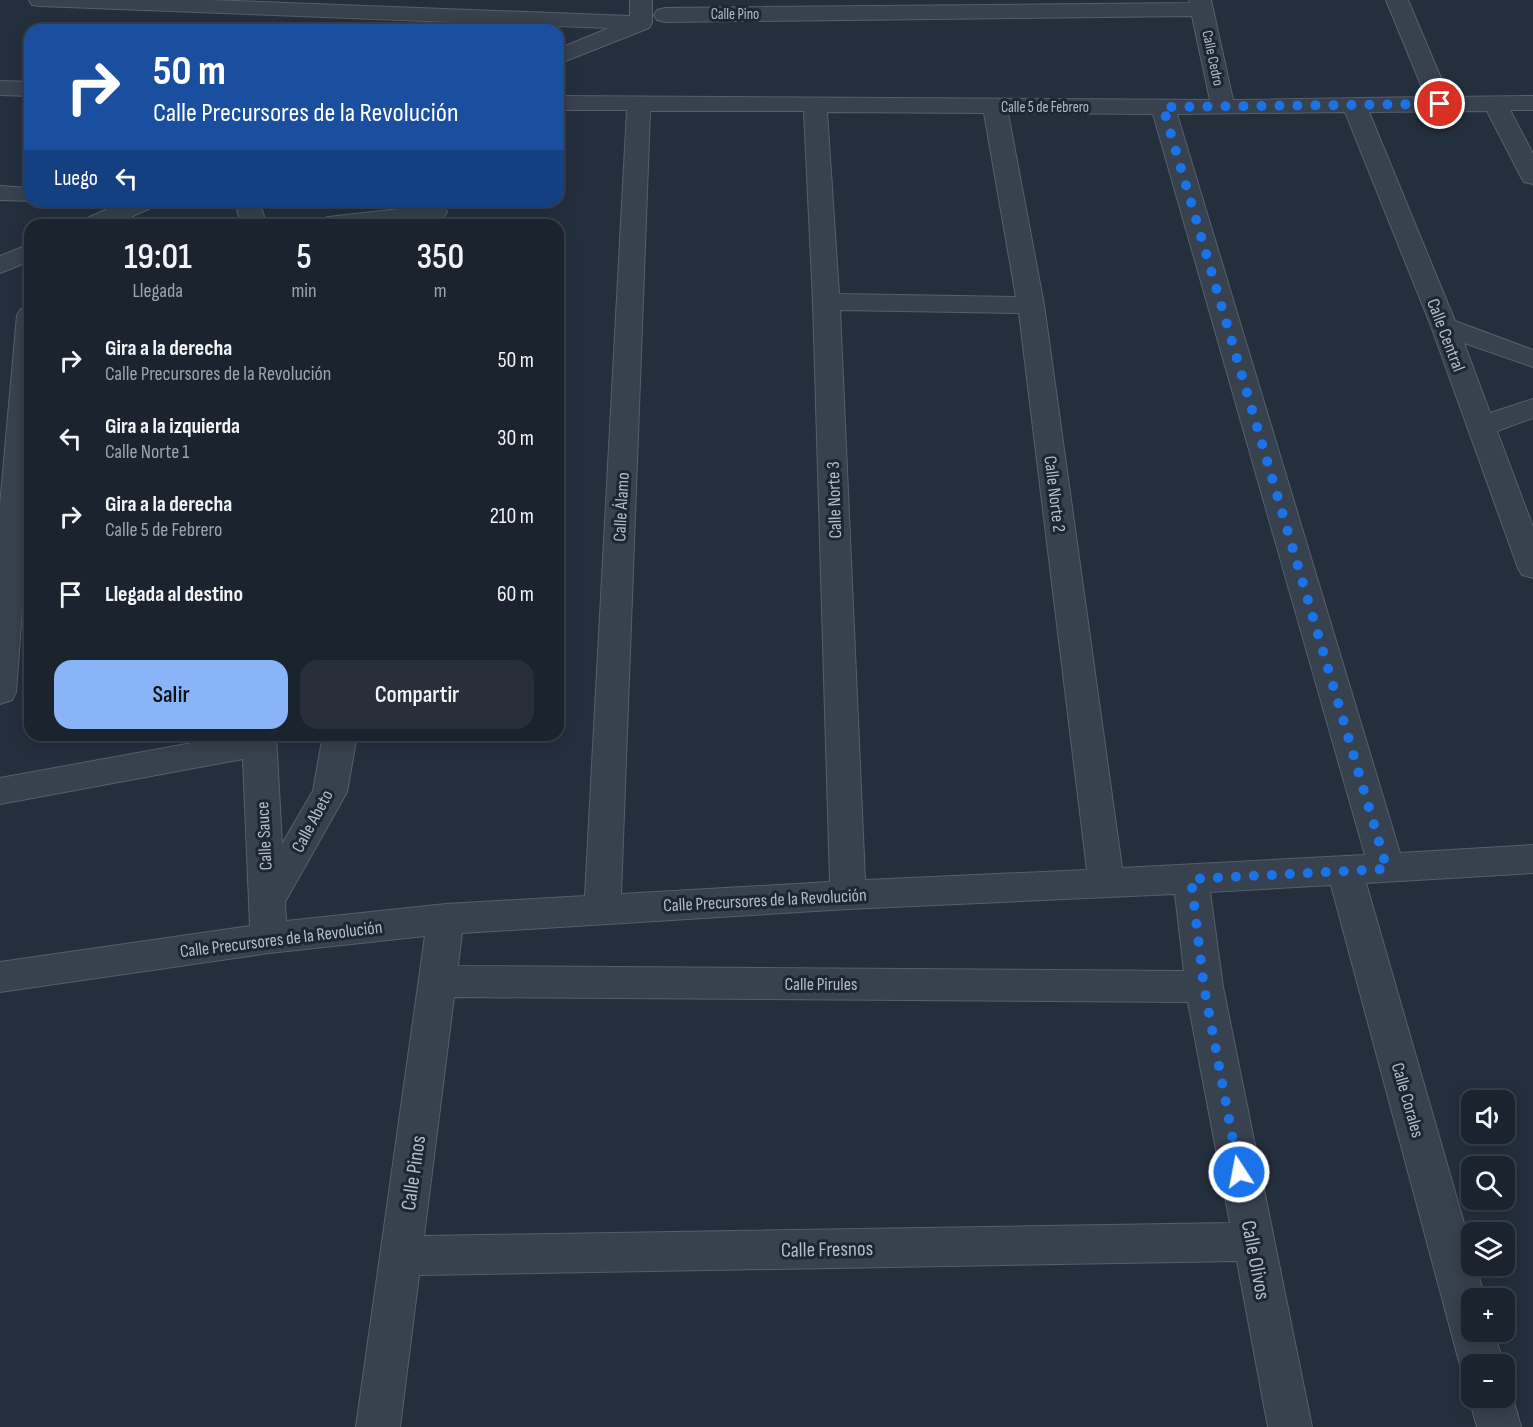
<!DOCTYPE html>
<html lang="es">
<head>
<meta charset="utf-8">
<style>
  body { margin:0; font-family:"Sofia Sans Condensed",sans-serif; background:#282f3a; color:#f1f3f6; height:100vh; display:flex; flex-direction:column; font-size:22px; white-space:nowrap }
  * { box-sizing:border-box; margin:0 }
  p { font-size:20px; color:#a0a4aa }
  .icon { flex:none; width:33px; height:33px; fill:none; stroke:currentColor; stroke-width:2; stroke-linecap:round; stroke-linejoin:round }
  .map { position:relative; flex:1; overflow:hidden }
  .panel { position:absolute; left:24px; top:219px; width:540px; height:522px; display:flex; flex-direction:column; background:#1b232e; border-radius:18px; box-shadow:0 3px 15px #0003,0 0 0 2px #39404a }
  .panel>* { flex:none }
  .hud { position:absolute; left:24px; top:24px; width:540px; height:183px; border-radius:18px; box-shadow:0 3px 15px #0003,0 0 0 2px #39404a; background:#1a4fa0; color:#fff; overflow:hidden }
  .buttons { position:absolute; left:1461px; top:1090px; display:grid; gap:12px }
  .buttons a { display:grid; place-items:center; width:54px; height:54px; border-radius:12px; background:#1b232e; box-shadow:0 3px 15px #0003,0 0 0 2px #39404a; font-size:30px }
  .pin { position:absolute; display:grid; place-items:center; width:51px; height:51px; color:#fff; margin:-26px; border:3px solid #fff; border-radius:50%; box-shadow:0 2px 6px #0007 }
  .me { position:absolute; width:66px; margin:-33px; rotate:349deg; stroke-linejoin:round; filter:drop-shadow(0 0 4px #0008) }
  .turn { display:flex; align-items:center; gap:21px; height:126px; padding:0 30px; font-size:27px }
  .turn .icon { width:78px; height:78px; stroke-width:2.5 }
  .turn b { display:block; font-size:42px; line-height:51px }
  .then { display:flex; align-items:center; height:57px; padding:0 30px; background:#0003; gap:12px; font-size:22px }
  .eta { display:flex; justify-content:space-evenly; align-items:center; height:102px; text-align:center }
  .eta b { font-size:36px; font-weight:600; line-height:42px }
  .cta { display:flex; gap:12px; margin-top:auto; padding:12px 30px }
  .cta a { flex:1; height:69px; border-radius:18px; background:#8ab4f8; color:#111; font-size:24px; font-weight:600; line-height:69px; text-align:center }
  .cta a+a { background:#282f3a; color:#f1f3f6 }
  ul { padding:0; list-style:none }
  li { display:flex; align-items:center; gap:18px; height:78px; padding:0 30px }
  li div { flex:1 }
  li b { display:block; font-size:22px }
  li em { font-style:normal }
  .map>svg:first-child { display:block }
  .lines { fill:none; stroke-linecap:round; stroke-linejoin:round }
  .street-casing { stroke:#565f6c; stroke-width:2 }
  .street { fill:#38414e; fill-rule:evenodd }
  .route { stroke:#1a73e8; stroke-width:10; stroke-dasharray:0 18 }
  .labels { text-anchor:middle; stroke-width:6; stroke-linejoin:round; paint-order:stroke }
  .far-street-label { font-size:15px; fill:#b4bcc9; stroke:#1d2633 }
  .street-label { font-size:18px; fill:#b4bcc9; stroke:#1d2633 }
  .near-street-label { font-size:21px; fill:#b4bcc9; stroke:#1d2633 }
</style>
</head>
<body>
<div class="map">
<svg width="1533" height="1427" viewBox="0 0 1533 1427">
  <rect width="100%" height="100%" fill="#242f3e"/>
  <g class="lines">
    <defs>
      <g id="street">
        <path d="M29 0H209L630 16V0H652V23L649 28 558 64V49L609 28 40 6 32 5Z"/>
        <path d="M1189 0H1211L1233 100 1426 97 1386 0H1408L1449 97 1533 96V110H1510L1533 154V184L1524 182 1521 177 1487 111 1369 112 1455 321 1533 350V367L1464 343 1490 413 1533 399V418L1497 431 1533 527V578L1522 575 1518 568 1431 326 1345 112 1177 114 1400 853 1533 845V873L1366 883 1472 1251V1266H1476L1485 1299H1472V1332H1494L1504 1365H1472V1382L1467 1380 1460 1365 1331 885 1210 892 1223 987 1312 1427H1268L1237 1261 419 1275 400 1427H356L425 936 269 953 0 992V962L250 926 243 759 0 804V778L236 735H276L282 844 313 791 323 735H357L347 792 285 902 286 921 446 904 585 896 627 110H558V96L1210 100 1192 16 665 22 657 20 654 15 657 10 665 8 1190 3ZM650 111H804L813 302 830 882 621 894ZM827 112 984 113 1016 297 839 294ZM1008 113 1153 114 1365 855 1122 868 1044 305ZM840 310 1019 313 1087 870 865 880ZM1175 894 1184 971 458 966 462 933 848 909ZM454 997 1188 1002 1230 1223 424 1236Z"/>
        <path d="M0 81 30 82V96L0 95Z"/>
        <path d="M0 186 30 188V201H36L0 200Z"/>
        <path d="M125 201H158L155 206 113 225H79L83 220Z"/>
        <path d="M235 201H259L267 225H241Z"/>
        <path d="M435 205 444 207 447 212 444 217 390 225H315L319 220 328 217Z"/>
        <path d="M30 244V261L0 273V256Z"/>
        <path d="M30 307V501L16 692 12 700 0 704V506L17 315 21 309Z"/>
        <path d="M1504 1382 1513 1398 1521 1427H1477L1469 1398 1472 1392V1398H1504Z"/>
      </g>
    </defs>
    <use href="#street" class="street-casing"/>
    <use href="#street" class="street"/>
  </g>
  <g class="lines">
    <path class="route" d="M1239 1172 1204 987 1191 879 1387 869 1163 107 1440 104"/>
  </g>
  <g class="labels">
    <g class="far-street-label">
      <text x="735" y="19">Calle Pino</text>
      <text transform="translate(1213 58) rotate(78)" y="5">Calle Cedro</text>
      <text x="1045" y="112">Calle 5 de Febrero</text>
    </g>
    <g class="street-label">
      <text transform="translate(1446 335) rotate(69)" y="6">Calle Central</text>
      <text transform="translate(1055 494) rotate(83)" y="6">Calle Norte 2</text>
      <text transform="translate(834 500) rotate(-92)" y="6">Calle Norte 3</text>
      <text transform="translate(621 507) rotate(-87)" y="6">Calle Álamo</text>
      <text transform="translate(312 821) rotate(-62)" y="6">Calle Abeto</text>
      <text transform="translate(264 836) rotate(-93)" y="6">Calle Sauce</text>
      <text transform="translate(765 900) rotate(-3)" y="6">Calle Precursores de la Revolución</text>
      <text transform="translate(281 939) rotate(-7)" y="6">Calle Precursores de la Revolución</text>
      <text x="821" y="990">Calle Pirules</text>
      <text transform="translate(1408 1100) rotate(74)" y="6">Calle Corales</text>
    </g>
    <g class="near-street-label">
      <text transform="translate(413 1173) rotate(-82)" y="7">Calle Pinos</text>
      <text transform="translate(827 1249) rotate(-1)" y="7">Calle Fresnos</text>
      <text transform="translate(1256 1260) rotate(79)" y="7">Calle Olivos</text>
    </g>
  </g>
</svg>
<div class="buttons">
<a><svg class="icon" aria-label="sound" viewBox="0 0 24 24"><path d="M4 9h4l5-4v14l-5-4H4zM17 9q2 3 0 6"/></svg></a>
<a><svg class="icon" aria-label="search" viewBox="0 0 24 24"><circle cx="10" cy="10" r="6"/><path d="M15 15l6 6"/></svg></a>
<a><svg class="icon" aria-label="layers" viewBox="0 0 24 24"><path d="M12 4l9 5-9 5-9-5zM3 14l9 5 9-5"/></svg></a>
<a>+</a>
<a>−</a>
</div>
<div class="pin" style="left:1440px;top:104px;background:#d93025"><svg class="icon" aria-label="arrive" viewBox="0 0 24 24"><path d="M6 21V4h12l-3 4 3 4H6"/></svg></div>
<svg class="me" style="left:1239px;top:1172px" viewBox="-20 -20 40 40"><circle r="17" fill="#1a73e8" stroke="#fff" stroke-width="3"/><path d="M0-11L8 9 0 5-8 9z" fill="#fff"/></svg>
<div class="hud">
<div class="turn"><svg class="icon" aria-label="right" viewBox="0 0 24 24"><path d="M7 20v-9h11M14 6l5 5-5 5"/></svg><div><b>50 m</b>Calle Precursores de la Revolución</div></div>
<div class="then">Luego<svg class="icon" aria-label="left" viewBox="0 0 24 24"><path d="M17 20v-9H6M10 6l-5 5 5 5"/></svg></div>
</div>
<section class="panel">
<div class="eta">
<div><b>19:01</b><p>Llegada</p></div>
<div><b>5</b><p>min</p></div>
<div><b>350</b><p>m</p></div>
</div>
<ul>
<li><svg class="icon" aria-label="right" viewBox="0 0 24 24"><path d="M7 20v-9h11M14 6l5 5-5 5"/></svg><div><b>Gira a la derecha</b><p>Calle Precursores de la Revolución</p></div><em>50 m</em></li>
<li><svg class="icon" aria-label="left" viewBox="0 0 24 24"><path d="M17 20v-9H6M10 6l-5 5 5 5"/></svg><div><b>Gira a la izquierda</b><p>Calle Norte 1</p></div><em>30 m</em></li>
<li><svg class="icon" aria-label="right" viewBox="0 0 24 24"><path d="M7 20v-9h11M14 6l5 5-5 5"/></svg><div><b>Gira a la derecha</b><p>Calle 5 de Febrero</p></div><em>210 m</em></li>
<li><svg class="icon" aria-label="arrive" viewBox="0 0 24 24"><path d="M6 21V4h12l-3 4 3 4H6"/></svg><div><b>Llegada al destino</b></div><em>60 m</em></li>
</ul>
<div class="cta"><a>Salir</a><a>Compartir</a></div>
</section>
</div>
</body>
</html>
